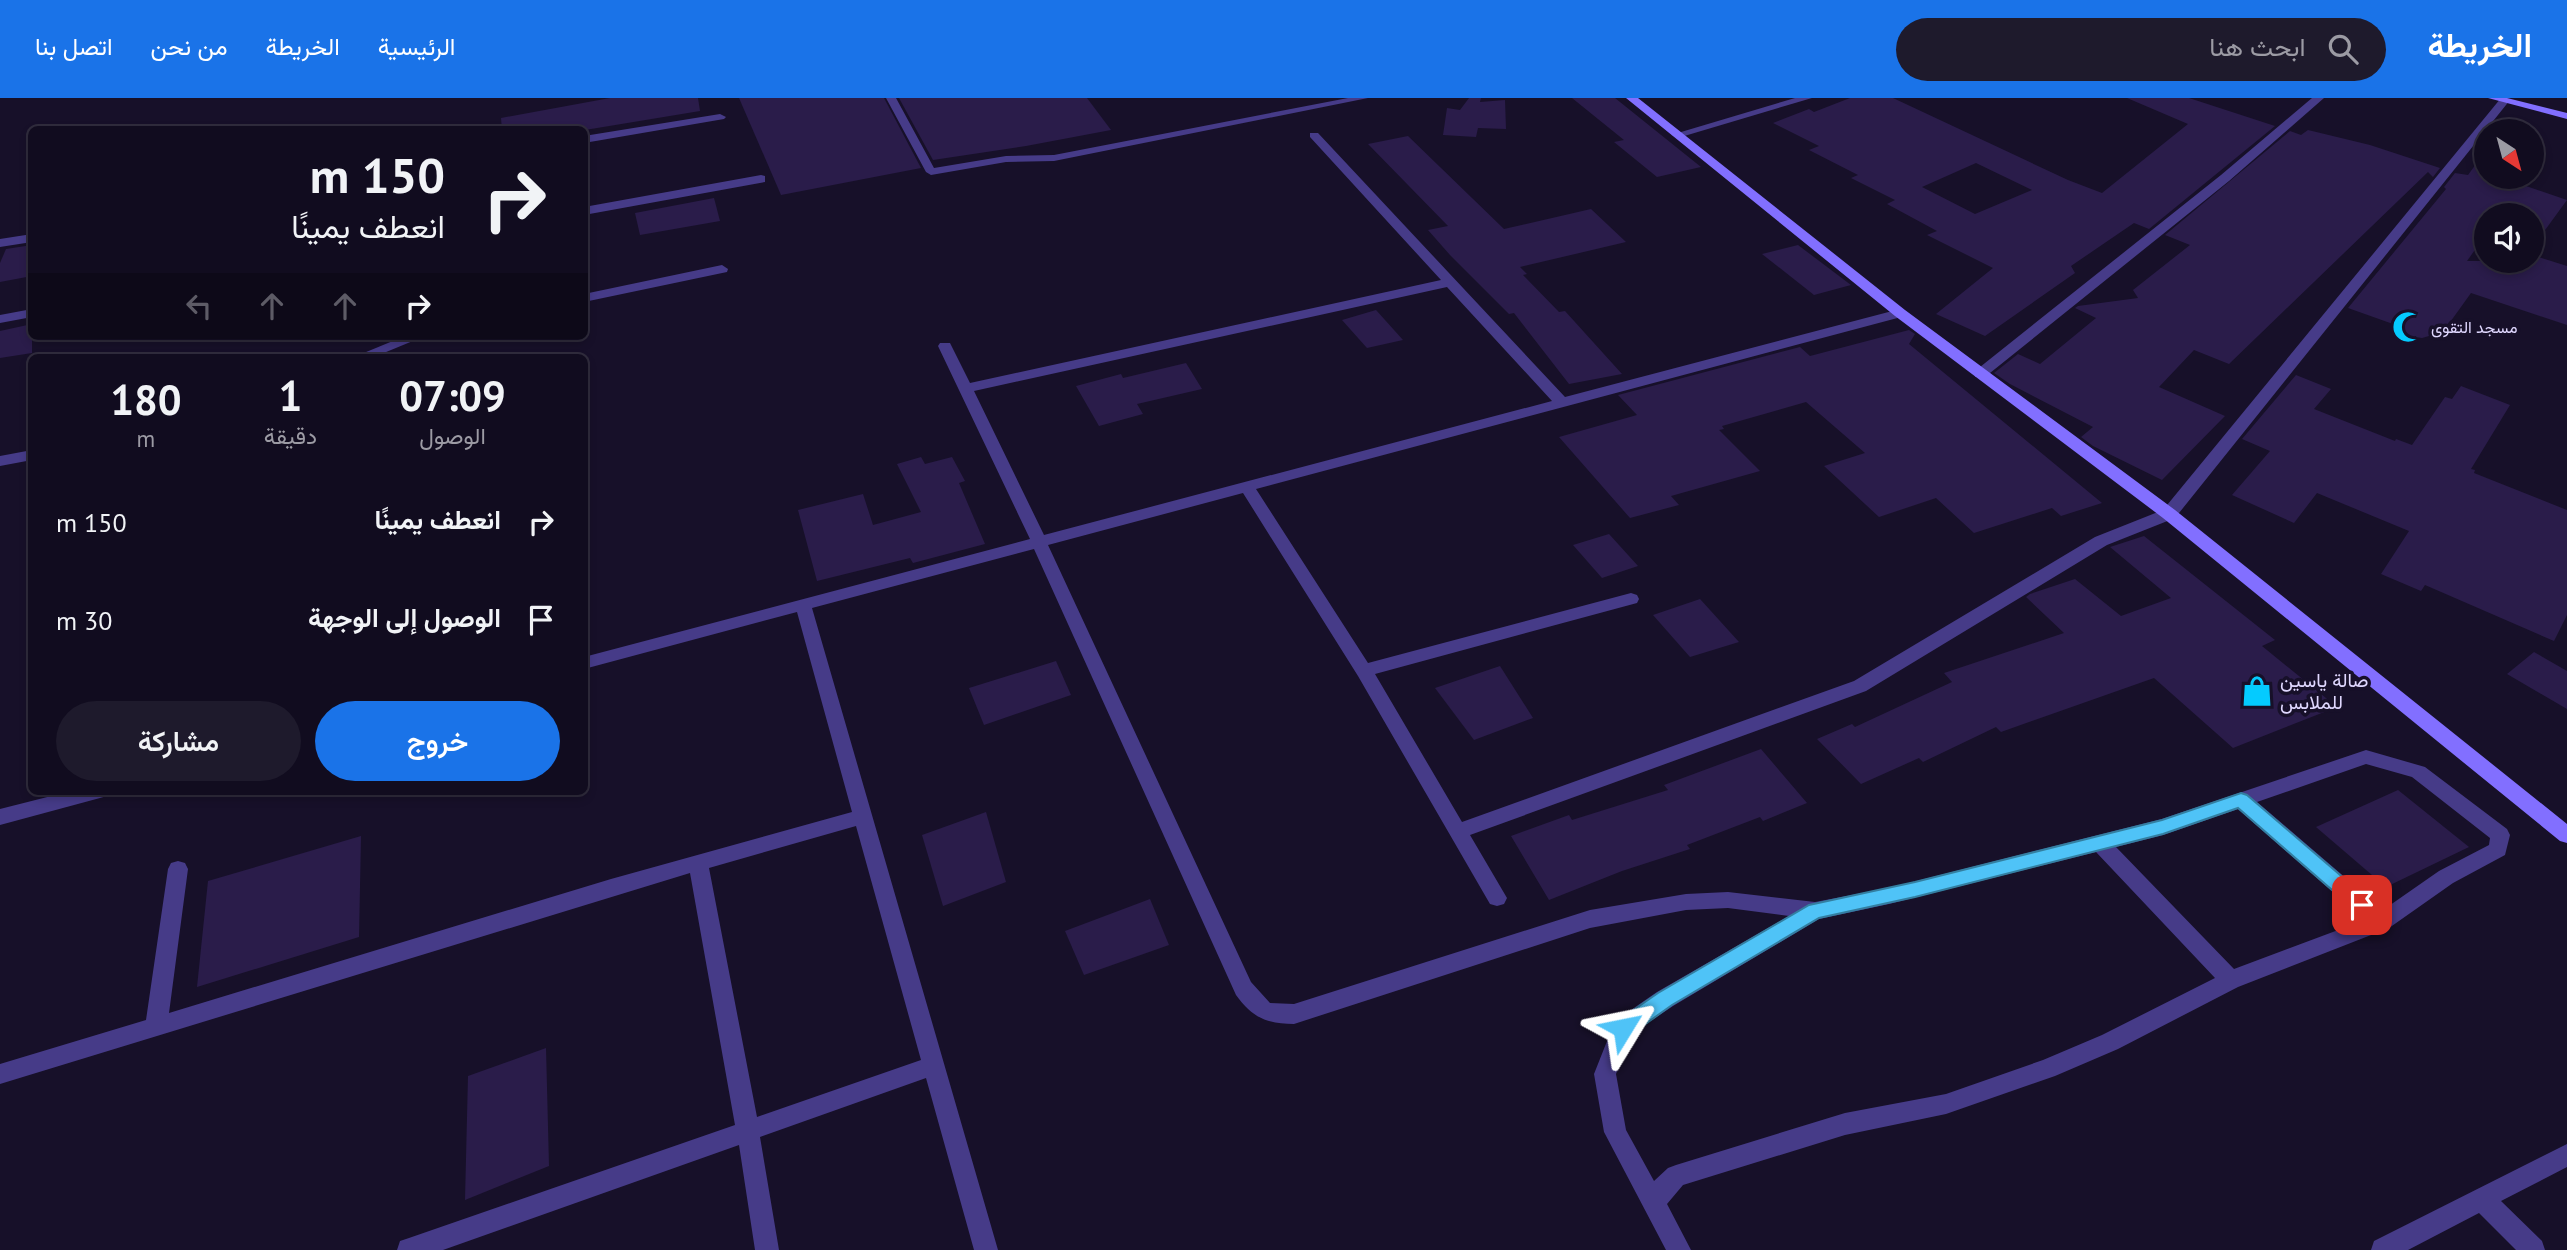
<!DOCTYPE html>
<html lang="ar">
<head>
<meta charset="utf-8">
<style>
  body { margin:0; font-family:"PT Sans",Vazirmatn,sans-serif; background:#1e1a2c; color:#f1f3f6; direction:rtl; height:100vh; display:flex; flex-direction:column; font-size:26px; white-space:nowrap }
  * { box-sizing:border-box; margin:0 }
  p { font-size:23px; color:#9c9ba4 }
  .icon { flex:none; width:38px; height:38px; fill:none; stroke:currentColor; stroke-width:2; stroke-linecap:round; stroke-linejoin:round }
  .map { position:relative; flex:1; overflow:hidden; direction:ltr }
  .panel { position:absolute; left:28px; top:256px; width:560px; height:441px; display:flex; flex-direction:column; background:#110c1f; border-radius:10px; box-shadow:0 4px 10px #0003,0 0 0 2px #302c3d; direction:rtl }
  .panel>* { flex:none }
  .hud { position:absolute; left:28px; top:28px; width:560px; height:214px; border-radius:10px; box-shadow:0 4px 10px #0003,0 0 0 2px #302c3d; direction:rtl; background:#110c1f; color:#f1f3f6; overflow:hidden }
  .needle { width:46px; rotate:144deg }
  .tools { position:absolute; left:2474px; top:21px; display:grid; gap:14px }
  .tools a { display:grid; place-items:center; width:70px; height:70px; border-radius:50%; background:#110c1f; box-shadow:0 4px 10px #0003,0 0 0 2px #302c3d; font-size:35px }
  .pin { position:absolute; display:grid; place-items:center; width:60px; height:60px; color:#fff; margin:-30px; border-radius:14px; box-shadow:0 4px 10px #0006 }
  .me { position:absolute; width:77px; margin:-38px; rotate:55deg; stroke-linejoin:round; filter:drop-shadow(0 0 5px #0008) }
  .turn { display:flex; align-items:center; gap:24px; height:147px; padding:0 28px; font-size:32px }
  .turn .icon { width:91px; height:91px; stroke-width:2.5 }
  .turn b { display:block; font-size:49px; line-height:60px }
  .lanes { display:flex; align-items:center; height:66px; padding:0 28px; background:#0003; justify-content:center; gap:35px; direction:ltr }
  .lanes .off { opacity:.35 }
  .eta { display:flex; justify-content:space-evenly; align-items:center; height:119px; text-align:center }
  .eta b { font-size:42px; font-weight:600; line-height:49px }
  .cta { display:flex; gap:14px; margin-top:auto; padding:14px 28px }
  .cta a { flex:1; height:80px; border-radius:42px; background:#1a73e8; color:#fff; font-size:28px; font-weight:600; line-height:80px; text-align:center }
  .cta a+a { background:#1e1a2c; color:#f1f3f6 }
  ul { padding:0; list-style:none }
  li { display:flex; align-items:center; gap:21px; height:98px; padding:0 28px }
  li div { flex:1 }
  li b { display:block; font-size:26px }
  li em { font-style:normal }
  header { display:flex; align-items:center; gap:42px; box-sizing:border-box; height:98px; padding:0 35px; background:#1a73e8; color:#fff }
  header strong { font-size:33px }
  nav { display:flex; gap:38px; margin-inline-start:auto; font-size:24px }
  .search { width:490px; height:63px; background:#1e1a2c; display:flex; align-items:center; gap:18px; box-sizing:border-box; padding:0 24px; border-radius:38px; color:#9c9ba4; font-size:26px }
  .map>svg:first-child { display:block }
  .building { fill:#2a1c4a; fill-rule:evenodd }
  .lines { fill:none; stroke-linecap:round; stroke-linejoin:round }
  .lane { fill:#463b88; fill-rule:evenodd }
  .street { fill:#463b88; fill-rule:evenodd }
  .secondary { fill:#826fff; fill-rule:evenodd }
  .route { fill:#4fc3f7; stroke:#337fa1; stroke-width:2 }
  .labels { text-anchor:middle; stroke-width:7; stroke-linejoin:round; paint-order:stroke }
  .far-poi-label { font-size:16px; fill:#e0d8ff; stroke:#171029; text-anchor:start }
  .poi-label { font-size:19px; fill:#e0d8ff; stroke:#171029; text-anchor:start }
</style>
</head>
<body>
<header>
<strong>الخريطة</strong>
<div class="search"><svg class="icon" aria-label="search" viewBox="0 0 24 24"><circle cx="10" cy="10" r="6"/><path d="M15 15l6 6"/></svg>ابحث هنا</div>
<nav><a>الرئيسية</a><a>الخريطة</a><a>من نحن</a><a>اتصل بنا</a></nav>
</header>
<div class="map">
<svg width="2567" height="1152" viewBox="0 0 2567 1152">
  <rect width="100%" height="100%" fill="#171029"/>
  <g class="building">
    <path d="M610 0H698L700 13 585 32H502L501 20Z"/>
    <path d="M739 0H884L921 70 781 97Z"/>
    <path d="M899 0H1087L1111 32 1026 48 933 62Z"/>
    <path d="M1469 0H1481L1480 4 1505 2 1506 31 1478 30 1476 39 1443 37 1447 10 1460 12Z"/>
    <path d="M1572 0H1615L1701 69 1657 79 1614 44 1624 42Z"/>
    <path d="M1850 0H1893L2068 82 2102 95 2188 26 2127 0H2189L2275 28 2149 131 2134 125 2071 168 2075 175 1985 238 1936 216 1993 170 1927 137 1937 133 1887 106 1895 102 1851 80 1858 77 1809 52 1819 48 1773 25 1809 11 1814 14ZM1976 65 2032 92 1975 116 1922 89Z"/>
    <path d="M2308 32 2370 47 2440 70 2433 79 2428 74 2229 266 2194 252 2159 289 2225 318 2162 382 2093 348 2081 339 2093 329 2010 286 1994 275 2018 256 2040 266 2096 220 2075 210 2078 208 2138 200 2133 192 2190 147 2165 137 2290 33 2301 37Z"/>
    <path d="M1408 38 1504 131 1591 111 1626 144 1520 169 1527 176 1523 177 1559 214 1565 213 1622 276 1569 286 1514 215 1509 216 1450 157 1428 132 1448 128 1368 46Z"/>
    <path d="M2487 51V79H2532L2526 88 2567 102 2532 150V117H2487V135L2467 163H2532V157L2567 168V227L2471 195 2443 234 2422 240 2395 236 2393 226 2348 210 2446 91 2444 89 2455 75 2468 77Z"/>
    <path d="M714 100 720 123 640 137 635 115Z"/>
    <path d="M32 147V178L0 184V165L6 151Z"/>
    <path d="M1798 147 1851 187 1814 197 1762 156Z"/>
    <path d="M1376 212 1403 242 1367 250 1342 222Z"/>
    <path d="M32 226V255L0 260V233Z"/>
    <path d="M1909 232 1915 236 1909 246 2102 405 2061 418 2052 410 1974 435 1936 400 1879 419 1824 368 1865 355 1806 304 1722 328 1724 331 1719 332 1760 373 1671 398 1679 407 1630 420 1559 339 1637 317 1618 297 1800 249 1810 258Z"/>
    <path d="M1186 265 1202 291 1137 306 1143 316 1099 328 1076 288 1121 276 1123 280Z"/>
    <path d="M2296 277 2331 291 2314 311 2395 343 2396 341 2412 347 2445 299 2452 301 2461 288 2510 307 2471 371 2475 372 2474 375 2567 412V517L2554 543 2425 487 2421 493 2381 476 2409 433 2317 395 2294 425 2232 397 2270 353 2242 341Z"/>
    <path d="M921 359 925 366 952 359 965 383 959 385 985 446 913 465 910 460 817 483 798 412 863 396 873 427 921 414 897 366Z"/>
    <path d="M1609 436 1638 468 1602 480 1573 447Z"/>
    <path d="M2144 438 2275 542 2262 548 2337 609 2233 650 2154 580 2001 634 1996 629 1923 664 1919 660 1861 686 1817 641 1852 626 1855 629 1952 584 1944 575 2064 535 2026 499 2030 496 2075 481 2121 518 2171 500 2110 449Z"/>
    <path d="M1700 501 1739 544 1690 559 1653 517Z"/>
    <path d="M2534 554 2567 573V611L2507 576Z"/>
    <path d="M1056 563 1071 597 984 627 969 590Z"/>
    <path d="M1500 568 1533 620 1474 642 1435 590Z"/>
    <path d="M1761 651 1807 705 1763 723 1760 719 1687 747 1690 751 1622 773 1549 802 1511 738 1569 717 1572 722 1668 692 1664 687Z"/>
    <path d="M2398 692 2469 749 2386 789 2316 729Z"/>
    <path d="M986 714 1006 784 943 808 922 737Z"/>
    <path d="M361 738 359 839 197 889 208 783Z"/>
    <path d="M1150 801 1169 847 1084 877 1065 833Z"/>
    <path d="M546 950 549 1068 465 1102 468 978Z"/>
  </g>
  <g class="lines">
    <path class="lane" d="M886 0H896L934 70 1006 58 1054 57 1348 0H1368L1054 63 1006 64 931 77 926 74Z"/>
    <g class="street">
      <path d="M1795 0H1812L1681 39 1671 37Z"/>
      <path d="M2312 0H2324L2229 83 1985 279H1975V273L2221 77Z"/>
      <path d="M2501 0 2510 2 2175 420 2107 447 1866 593 1470 737 1507 800 1504 806 1497 808 1490 806 1358 578 1243 395 1048 447 1251 884 1270 905 1294 906 1590 812 1686 796 1728 794 1815 804 1889 790 2162 721 2366 652 2425 669 2507 731 2510 737 2505 757 2453 785 2389 830 2238 889 2118 951 2055 978 1946 1016 1845 1037 1683 1087 1667 1106 1691 1152H1666L1604 1034 1594 976 1615 923 1657 894 1789 818 1728 810 1686 812 1590 830 1294 926C1266 926 1252 919 1236 897L1034 451 812 510 998 1152H974L926 980 760 1039 779 1152H755L739 1047 443 1152H397L400 1143 409 1140 735 1027 690 775 0 986V966L146 922 168 771 171 765 178 763 185 765 188 771 169 915 611 781 852 714 797 514 584 571V559L1030 441 938 248 940 245H950L970 285 1441 182 1310 39V35H1318L1565 299 1900 211 1907 215 1905 218 1256 391 1368 565 1631 495 1637 497 1639 501 1637 505 1375 576 1462 724 1854 583 2095 439 2163 412ZM1447 189 1552 303 1044 437 974 293ZM2366 666 2412 679 2490 740 2489 747 2439 773 2383 812 2257 704ZM2238 711 2365 822 2234 871 2116 749 2163 737ZM856 728 921 962 757 1019 709 770ZM2096 754 2215 880 2102 937 2043 962 1946 996 1845 1015 1676 1067 1668 1070 1654 1083 1626 1032 1616 976 1631 936 1673 908 1819 821 1889 806Z"/>
      <path d="M720 16 726 19 724 21 584 45V38Z"/>
      <path d="M761 77 765 78V84L584 117V109Z"/>
      <path d="M32 136V144L0 149V141Z"/>
      <path d="M722 167 728 171 727 174 584 204V196Z"/>
      <path d="M32 211V219L0 225V217Z"/>
      <path d="M405 238H425L374 259H354Z"/>
      <path d="M32 352V362L0 368V358Z"/>
      <path d="M71 693H109L107 698 100 700 0 727V711Z"/>
      <path d="M2567 1046V1069L2501 1103 2542 1143 2545 1152H2516L2479 1115 2408 1152H2371L2374 1143Z"/>
    </g>
    <g class="secondary">
      <path d="M1626 0H1638L1905 212 2175 412 2567 726V745L2560 743 2163 420 1895 218Z"/>
      <path d="M2488 0H2507L2567 15V21Z"/>
    </g>
  </g>
  <path class="route" d="M2241 695 2247 697 2368 801 2371 807 2368 812 2362 814 2355 812 2238 710 2163 736 1915 799 1819 820 1672 907 1630 937 1623 939 1616 937 1613 930 1616 924 1658 895 1809 807 1915 784 2162 722Z"/>
  <defs>
    <symbol id="mosque-bare" viewBox="-9 -9 18 18"><path d="M3.5-4.9A6 6 0 1 0 3.5 4.9A5 5 0 1 1 3.5-4.9Z" fill="#04cbff" stroke="#171029" stroke-width="2.5" paint-order="stroke"/></symbol>
    <symbol id="shop-bare" viewBox="-9 -9 18 18"><path d="M-5-2.5h2.3a2.7 3.5 0 0 1 5.4 0H5L5.5 6h-11ZM-1.5-2.5h3a1.5 2.3 0 0 0-3 0Z" fill="#04cbff" stroke="#171029" stroke-width="2.5" paint-order="stroke"/></symbol>
  </defs>
  <g fill-rule="evenodd">
    <use href="#mosque-bare" x="2386" y="207" width="44" height="44"/>
    <use href="#shop-bare" x="2235" y="571" width="44" height="44"/>
  </g>
  <g class="labels">
    <g class="far-poi-label">
      <text x="2431" y="235">مسجد التقوى</text>
    </g>
    <g class="poi-label">
      <text x="2280" y="589">صالة ياسين<tspan x="2280" dy="22">للملابس</tspan></text>
    </g>
  </g>
</svg>
<div class="tools">
<a><svg class="needle" viewBox="-14 -14 28 28"><path d="M0-13l5 13h-10z" fill="#e53935"/><path d="M0 13l5-13h-10z" fill="#9c9ba4"/></svg></a>
<a><svg class="icon" aria-label="sound" viewBox="0 0 24 24"><path d="M4 9h4l5-4v14l-5-4H4zM17 9q2 3 0 6"/></svg></a>
</div>
<div class="pin" style="left:2362px;top:807px;background:#d93025"><svg class="icon" aria-label="arrive" viewBox="0 0 24 24"><path d="M6 21V4h12l-3 4 3 4H6"/></svg></div>
<svg class="me" style="left:1623px;top:930px" viewBox="-20 -20 40 40"><path d="M0-17L14 15 0 8-14 15z" fill="#4fc3f7" stroke="#fff" stroke-width="4"/></svg>
<div class="hud">
<div class="turn"><svg class="icon" aria-label="right" viewBox="0 0 24 24"><path d="M7 20v-9h11M14 6l5 5-5 5"/></svg><div><b>150 m</b>انعطف يمينًا</div></div>
<div class="lanes"><svg class="icon off" aria-label="left" viewBox="0 0 24 24"><path d="M17 20v-9H6M10 6l-5 5 5 5"/></svg><svg class="icon off" aria-label="ahead" viewBox="0 0 24 24"><path d="M12 20V5M6 11l6-6 6 6"/></svg><svg class="icon off" aria-label="ahead" viewBox="0 0 24 24"><path d="M12 20V5M6 11l6-6 6 6"/></svg><svg class="icon" aria-label="right" viewBox="0 0 24 24"><path d="M7 20v-9h11M14 6l5 5-5 5"/></svg></div>
</div>
<section class="panel">
<div class="eta">
<div><b>07:09</b><p>الوصول</p></div>
<div><b>1</b><p>دقيقة</p></div>
<div><b>180</b><p>m</p></div>
</div>
<ul>
<li><svg class="icon" aria-label="right" viewBox="0 0 24 24"><path d="M7 20v-9h11M14 6l5 5-5 5"/></svg><div><b>انعطف يمينًا</b></div><em>150 m</em></li>
<li><svg class="icon" aria-label="arrive" viewBox="0 0 24 24"><path d="M6 21V4h12l-3 4 3 4H6"/></svg><div><b>الوصول إلى الوجهة</b></div><em>30 m</em></li>
</ul>
<div class="cta"><a>خروج</a><a>مشاركة</a></div>
</section>
</div>
</body>
</html>
